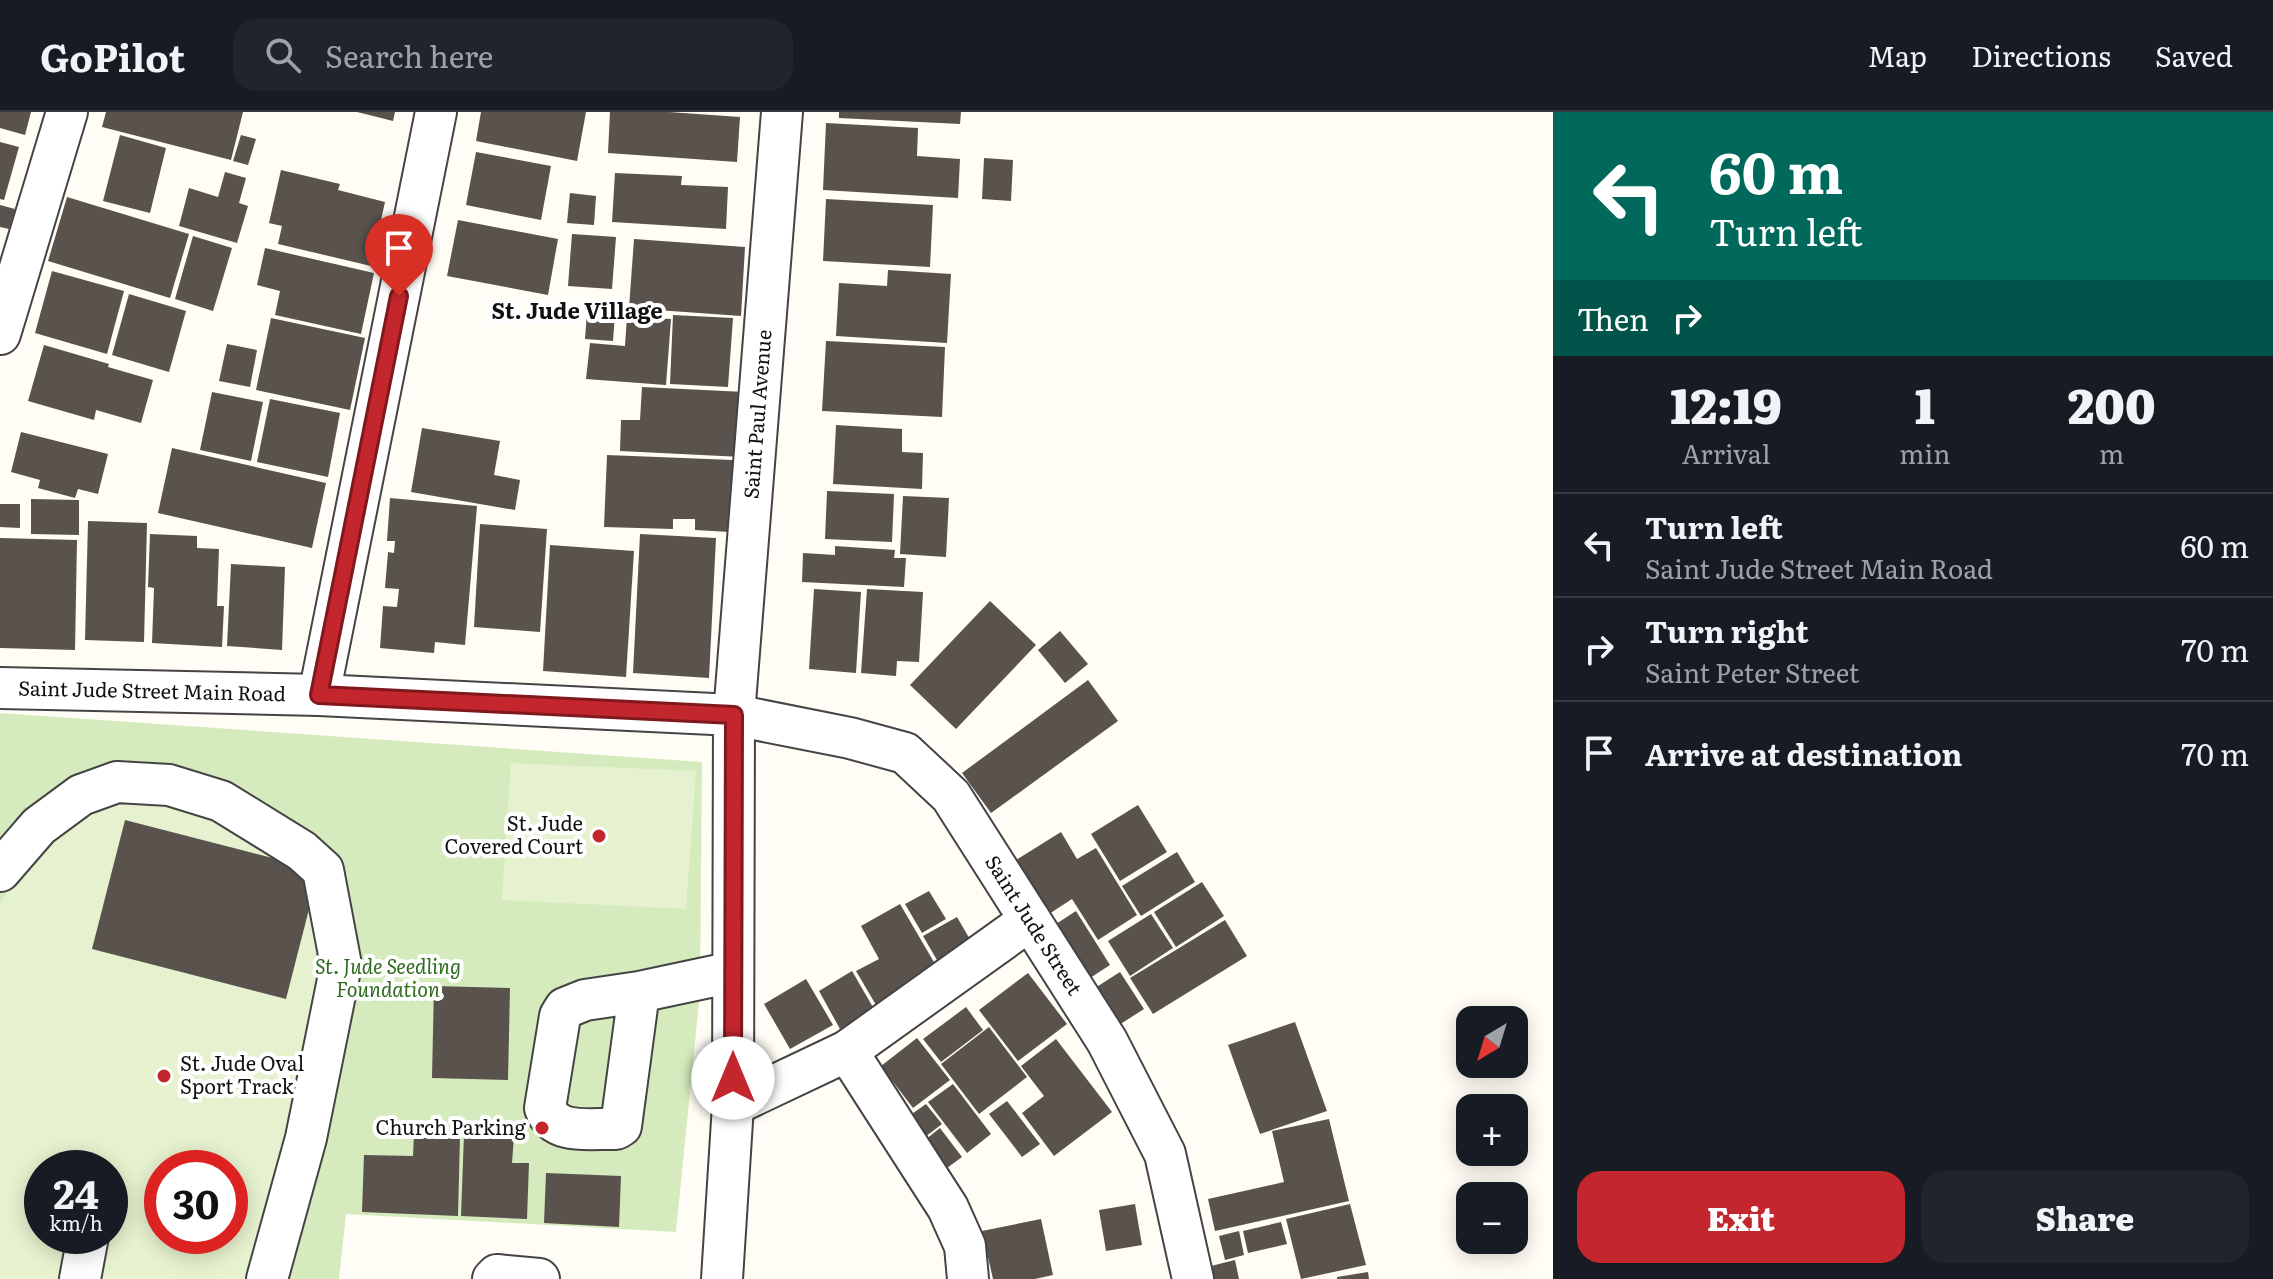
<!DOCTYPE html>
<html lang="en">
<head>
<meta charset="utf-8">
<style>
  body { margin:0; font-family:Literata,serif; background:#20242c; color:#f1f3f6; height:100vh; display:flex; flex-direction:column; font-size:30px; white-space:nowrap }
  * { box-sizing:border-box; margin:0 }
  p { font-size:26px; color:#9ea1a6 }
  .icon { flex:none; width:44px; height:44px; fill:none; stroke:currentColor; stroke-width:2; stroke-linecap:round; stroke-linejoin:round }
  .map { position:relative; flex:1; overflow:hidden }
  .sheet { display:flex; flex-direction:column; background:#171b24; width:720px }
  .sheet>* { flex:none }
  .guide { background:#00695c; color:#fff; overflow:hidden }
  .needle { width:52px; rotate:218deg }
  .buttons { position:absolute; left:1456px; top:894px; display:grid; gap:16px }
  .buttons a { display:grid; place-items:center; width:72px; height:72px; border-radius:16px; background:#171b24; box-shadow:0 4px 20px #0003; font-size:40px }
  .speed { position:absolute; left:24px; top:1038px; display:flex; gap:16px; font-size:40px; font-weight:700; text-align:center }
  .speed>* { display:grid; place-content:center; width:104px; height:104px; border-radius:50%; background:#171b24; box-shadow:0 4px 20px #0003; line-height:1 }
  .speed small { font-size:20px; font-weight:400 }
  .speed .limit { border:12px solid #d22; background:#fff; color:#111 }
  .pin { position:absolute; display:grid; place-items:center; width:68px; height:68px; color:#fff; margin:-82px -34px; border-radius:50% 50% 50% 0; rotate:-45deg; box-shadow:0 0 8px #0007 }
  .pin .icon { rotate:45deg }
  .me { position:absolute; width:88px; margin:-44px; rotate:0deg; stroke-linejoin:round; filter:drop-shadow(0 0 6px #0008) }
  .turn { display:flex; align-items:center; gap:28px; height:168px; padding:0 24px; font-size:36px }
  .turn .icon { width:104px; height:104px; stroke-width:2.5 }
  .turn b { display:block; font-size:56px; line-height:68px }
  .then { display:flex; align-items:center; height:76px; padding:0 24px; background:#0003; gap:16px; font-size:30px }
  .eta { display:flex; justify-content:space-evenly; align-items:center; height:136px; text-align:center }
  .eta b { font-size:48px; font-weight:800; line-height:56px }
  .primary-button { display:flex; gap:16px; margin-top:auto; padding:16px 24px }
  .primary-button a { flex:1; height:92px; border-radius:24px; background:#c4262e; color:#fff; font-size:32px; font-weight:800; line-height:92px; text-align:center }
  .primary-button a+a { background:#20242c; color:#f1f3f6 }
  ul { padding:0; list-style:none }
  li { display:flex; align-items:center; gap:24px; height:104px; padding:0 24px; border-top:2px solid #363941 }
  li div { flex:1 }
  li b { display:block; font-size:30px }
  li em { font-style:normal }
  header { display:flex; align-items:center; gap:48px; box-sizing:border-box; height:112px; padding:0 40px; background:#171b24; border-bottom:2px solid #363941 }
  header strong { font-size:38px }
  nav { display:flex; gap:44px; margin-inline-start:auto; font-size:28px }
  .search { width:560px; height:72px; background:#20242c; display:flex; align-items:center; gap:20px; box-sizing:border-box; padding:0 28px; border-radius:24px; color:#9ea1a6; font-size:30px }
  main { display:flex; flex:1; min-height:0 }
  .map>svg:first-child { display:block }
  .green { fill:#d5ebbd; fill-rule:evenodd }
  .pitch { fill:#e6f2cf; fill-rule:evenodd }
  .building { fill:#5a524d }
  .lines { fill:none; stroke-linecap:round; stroke-linejoin:round }
  .minor-casing { stroke:#444; stroke-width:44 }
  .minor { stroke:#fff; stroke-width:40 }
  .route-casing { stroke:#7f191e; stroke-width:20 }
  .route { stroke:#c4262e; stroke-width:14 }
  .poi-dot { fill:#c4262e; stroke:#fff; stroke-width:3 }
  .labels { text-anchor:middle; stroke-width:8; stroke-linejoin:round; paint-order:stroke }
  .street-label { font-size:20px; fill:#111; stroke:#fff }
  .poi-label { font-size:20px; fill:#111; stroke:#fff; text-anchor:end }
  .park-label { font-size:20px; font-style:italic; fill:#2f6b1f; stroke:#fff }
  .neighbourhood-label { font-size:22px; font-weight:bold; fill:#111; stroke:#fff }
</style>
</head>
<body>
<header>
<strong>GoPilot</strong>
<div class="search"><svg class="icon" aria-label="search" viewBox="0 0 24 24"><circle cx="10" cy="10" r="6"/><path d="M15 15l6 6"/></svg>Search here</div>
<nav><a>Map</a><a>Directions</a><a>Saved</a></nav>
</header>
<main>
<div class="map">
<svg width="1553" height="1167" viewBox="0 0 1553 1167">
  <rect width="100%" height="100%" fill="#fffdf5"/>
  <path class="green" d="M0 601 702 650 700 880 676 1120 346 1102 339 1167H0ZM42 1056H110V1124H42ZM162 1056H230V1124H162Z"/>
  <g class="pitch">
    <path d="M511 651 696 659 686 797 502 788Z"/>
    <path d="M116 682 195 696 337 773 282 1167H0V793L23 750ZM42 1056H110V1124H42ZM162 1056H230V1124H162Z"/>
  </g>
  <g class="building">
    <path d="M0 0H31L25 23 0 16Z"/>
    <path d="M106 0H243L231 48 102 15Z"/>
    <path d="M357 0H395L393 9Z"/>
    <path d="M481 0H586L577 49 476 29Z"/>
    <path d="M610 0H669L740 5 737 50 608 41Z"/>
    <path d="M839 0H961L960 12 839 6Z"/>
    <path d="M826 11 918 16 917 44 960 47 958 86 823 78Z"/>
    <path d="M120 23 166 36 150 101 103 89Z"/>
    <path d="M241 23 256 27 248 53 233 49Z"/>
    <path d="M0 30 19 35 4 88 0 87Z"/>
    <path d="M476 40 551 54 541 108 466 93Z"/>
    <path d="M984 46 1013 48 1011 89 982 87Z"/>
    <path d="M281 58 340 72 338 78 385 90 371 154 278 132 282 114 269 111Z"/>
    <path d="M225 60 246 66 239 91 248 94 237 131 179 114 189 76 218 85Z"/>
    <path d="M615 61 682 64 681 73 728 75 726 117 612 110Z"/>
    <path d="M570 81 596 84 594 113 567 111Z"/>
    <path d="M67 85 189 122 170 186 48 149Z"/>
    <path d="M826 87 933 93 930 155 823 149Z"/>
    <path d="M0 93 15 97 9 117 0 115Z"/>
    <path d="M458 108 558 127 548 183 447 164Z"/>
    <path d="M572 122 616 125 612 177 568 174Z"/>
    <path d="M193 124 232 136 213 199 175 187Z"/>
    <path d="M634 127 745 135 741 204 629 196Z"/>
    <path d="M265 136 374 161 361 222 275 203 280 179 257 173Z"/>
    <path d="M888 158 951 162 947 231 836 224 839 171 887 174Z"/>
    <path d="M52 159 124 179 107 242 35 221Z"/>
    <path d="M129 182 186 199 169 260 112 243Z"/>
    <path d="M587 200 615 202 613 229 585 227Z"/>
    <path d="M673 203 733 206 728 275 670 272Z"/>
    <path d="M627 204 671 207 666 273 586 267 590 231 625 234Z"/>
    <path d="M271 206 365 226 350 298 256 278Z"/>
    <path d="M826 229 945 235 942 305 822 299Z"/>
    <path d="M227 232 257 238 250 275 219 269Z"/>
    <path d="M44 233 109 252 108 255 153 268 141 311 96 298 94 308 28 289Z"/>
    <path d="M642 275 745 280 742 345 620 339 621 308H640Z"/>
    <path d="M212 280 263 290 251 349 200 338Z"/>
    <path d="M270 287 340 301 328 365 257 350Z"/>
    <path d="M836 313 902 317V340L923 341 922 377 833 372Z"/>
    <path d="M422 316 500 329 494 363 520 368 515 398 411 380Z"/>
    <path d="M21 320 108 342 98 382 78 377 75 386 38 376 40 368 11 360Z"/>
    <path d="M172 336 326 371 312 436 158 401Z"/>
    <path d="M607 343 733 348 730 420 695 418V407H673V417L604 415Z"/>
    <path d="M827 379 894 382 892 430 825 427Z"/>
    <path d="M903 384 949 386 946 445 900 442Z"/>
    <path d="M390 386 477 394 465 533 435 530 434 541 380 536 383 494 397 495 399 477 385 476 388 440 394 441 395 429H387Z"/>
    <path d="M31 387 79 388V423L31 422Z"/>
    <path d="M0 392H20V416L0 415Z"/>
    <path d="M88 409 147 411 144 530 85 528Z"/>
    <path d="M480 412 547 417 540 520 474 515Z"/>
    <path d="M150 422 197 424V436L219 437 217 494H224L222 535 152 531 154 476 148 475Z"/>
    <path d="M640 422 716 426 709 566 633 561Z"/>
    <path d="M0 426 77 428 75 538 0 536Z"/>
    <path d="M550 433 634 439 626 565 543 559Z"/>
    <path d="M835 434 895 438 894 446H906L904 475 802 470 803 441 835 443Z"/>
    <path d="M231 452 285 455 282 538 227 534Z"/>
    <path d="M814 477 861 480 856 561 809 557Z"/>
    <path d="M867 477 923 480 919 550 897 549 896 564 861 561Z"/>
    <path d="M990 489 1036 533 956 617 910 573Z"/>
    <path d="M1060 519 1088 552 1065 571 1038 538Z"/>
    <path d="M1088 568 1118 609 991 701 962 661Z"/>
    <path d="M1138 693 1167 740 1120 769 1091 722Z"/>
    <path d="M125 708 319 758 286 887 92 837Z"/>
    <path d="M1061 720 1077 747 1096 736 1137 803 1098 828 1072 787 1049 802 1016 748Z"/>
    <path d="M1177 740 1195 770 1141 804 1122 774Z"/>
    <path d="M1202 770 1224 804 1176 835 1154 800Z"/>
    <path d="M929 779 946 807 922 821 905 792Z"/>
    <path d="M900 792 938 857 876 893 856 859 879 847 861 814Z"/>
    <path d="M1076 799 1110 853 1090 866 1056 812Z"/>
    <path d="M1151 802 1173 836 1130 864 1108 829Z"/>
    <path d="M957 805 975 836 941 855 923 824Z"/>
    <path d="M1225 808 1247 844 1153 902 1130 866Z"/>
    <path d="M852 859 874 897 840 917 819 879Z"/>
    <path d="M1120 860 1144 897 1119 913 1095 876Z"/>
    <path d="M1028 861 1067 912 1018 949 979 898Z"/>
    <path d="M806 867 833 913 790 937 764 892Z"/>
    <path d="M434 874 510 876 508 968 432 966Z"/>
    <path d="M966 895 983 918 941 950 923 927Z"/>
    <path d="M1295 910 1327 999 1260 1022 1228 933Z"/>
    <path d="M989 915 1027 965 979 1002 941 952Z"/>
    <path d="M917 926 950 968 913 996 881 954Z"/>
    <path d="M1056 927 1112 1000 1054 1044 1022 1001 1044 984 1021 954Z"/>
    <path d="M953 972 991 1022 967 1041 928 990Z"/>
    <path d="M1007 989 1040 1032 1022 1045 989 1002Z"/>
    <path d="M926 992 942 1012 925 1025 909 1004Z"/>
    <path d="M1329 1007 1349 1089 1215 1119 1208 1087 1284 1070 1272 1019Z"/>
    <path d="M940 1016 962 1045 947 1056 925 1028Z"/>
    <path d="M414 1022 460 1024 458 1104 362 1100 364 1043 413 1044Z"/>
    <path d="M464 1022 514 1024 512 1051H529L527 1107 461 1104Z"/>
    <path d="M546 1061 621 1064 619 1115 544 1111Z"/>
    <path d="M1135 1092 1142 1133 1106 1139 1099 1098Z"/>
    <path d="M1350 1092 1366 1153 1301 1167 1286 1107Z"/>
    <path d="M1041 1107 1053 1163 1035 1167H993L982 1119Z"/>
    <path d="M1281 1110 1287 1132 1248 1141 1243 1119Z"/>
    <path d="M1239 1119 1244 1143 1225 1148 1219 1124Z"/>
    <path d="M1235 1148 1239 1167H1205L1203 1156Z"/>
    <path d="M1368 1160 1369 1167H1337V1165Z"/>
  </g>
  <g class="lines">
    <defs>
      <g id="minor">
        <path d="M0 222 67 0"/>
        <path id="s1" d="M0 576 319 583 734 603 850 626 905 641 951 684 1107 929 1165 1042 1193 1167"/>
        <path d="M319 583 436 0"/>
        <path d="M0 759 39 714 81 683 117 670 169 673 221 689 302 739 323 758 341 853 306 1026 267 1167"/>
        <path d="M639 880 621 1014 616 1017C591 1016 555 1024 545 996L560 904 565 896 585 888 639 880 733 860"/>
        <path d="M847 939 948 1096 965 1134 968 1167"/>
        <path d="M733 993 847 939 1030 808"/>
        <path d="M80 1167 88 1124"/>
        <path d="M493 1167 497 1163 539 1167"/>
        <path id="s2" d="M722 1167 733 993 734 603 782 0"/>
      </g>
    </defs>
    <use href="#minor" class="minor-casing"/>
    <use href="#minor" class="minor"/>
  </g>
  <g class="lines">
    <defs>
      <path id="route" d="M399 184 319 583 734 603 733 966"/>
    </defs>
    <use href="#route" class="route-casing"/>
    <use href="#route" class="route"/>
  </g>
  <g class="poi-dot">
    <circle cx="599" cy="724" r="8"/>
    <circle cx="164" cy="964" r="8"/>
    <circle cx="542" cy="1016" r="8"/>
  </g>
  <g class="labels">
    <g class="street-label">
      <text dy="7" stroke="none"><textPath href="#s2" startOffset="866">Saint Paul Avenue</textPath></text>
      <text dy="7" stroke="none"><textPath href="#s1" startOffset="152">Saint Jude Street Main Road</textPath></text>
      <text dy="7" stroke="none"><textPath href="#s1" startOffset="1126">Saint Jude Street</textPath></text>
    </g>
    <g class="poi-label">
      <text x="583" y="719">St. Jude<tspan x="583" dy="23">Covered Court</tspan></text>
      <text x="180" y="959" text-anchor="start">St. Jude Oval<tspan x="180" dy="23">Sport Track</tspan></text>
      <text x="526" y="1023">Church Parking</text>
    </g>
    <g class="park-label">
      <text x="388" y="862">St. Jude Seedling<tspan x="388" dy="23">Foundation</tspan></text>
    </g>
    <g class="neighbourhood-label">
      <text x="577" y="207">St. Jude Village</text>
    </g>
  </g>
</svg>
<div class="buttons">
<a><svg class="needle" viewBox="-14 -14 28 28"><path d="M0-13l5 13h-10z" fill="#e53935"/><path d="M0 13l5-13h-10z" fill="#9ea1a6"/></svg></a>
<a>+</a>
<a>−</a>
</div>
<div class="speed"><div>24<small>km/h</small></div><div class="limit">30</div></div>
<div class="pin" style="left:399px;top:184px;background:#d93025"><svg class="icon" aria-label="arrive" viewBox="0 0 24 24"><path d="M6 21V4h12l-3 4 3 4H6"/></svg></div>
<svg class="me" style="left:733px;top:966px" viewBox="-20 -20 40 40"><circle r="19" fill="#fff"/><path d="M0-13L10 11 0 6-10 11z" fill="#c4262e"/></svg>
</div>
<section class="sheet">
<div class="guide">
<div class="turn"><svg class="icon" aria-label="left" viewBox="0 0 24 24"><path d="M17 20v-9H6M10 6l-5 5 5 5"/></svg><div><b>60 m</b>Turn left</div></div>
<div class="then">Then<svg class="icon" aria-label="right" viewBox="0 0 24 24"><path d="M7 20v-9h11M14 6l5 5-5 5"/></svg></div>
</div>
<div class="eta">
<div><b>12:19</b><p>Arrival</p></div>
<div><b>1</b><p>min</p></div>
<div><b>200</b><p>m</p></div>
</div>
<ul>
<li><svg class="icon" aria-label="left" viewBox="0 0 24 24"><path d="M17 20v-9H6M10 6l-5 5 5 5"/></svg><div><b>Turn left</b><p>Saint Jude Street Main Road</p></div><em>60 m</em></li>
<li><svg class="icon" aria-label="right" viewBox="0 0 24 24"><path d="M7 20v-9h11M14 6l5 5-5 5"/></svg><div><b>Turn right</b><p>Saint Peter Street</p></div><em>70 m</em></li>
<li><svg class="icon" aria-label="arrive" viewBox="0 0 24 24"><path d="M6 21V4h12l-3 4 3 4H6"/></svg><div><b>Arrive at destination</b></div><em>70 m</em></li>
</ul>
<div class="primary-button"><a>Exit</a><a>Share</a></div>
</section>
</main>
</body>
</html>
